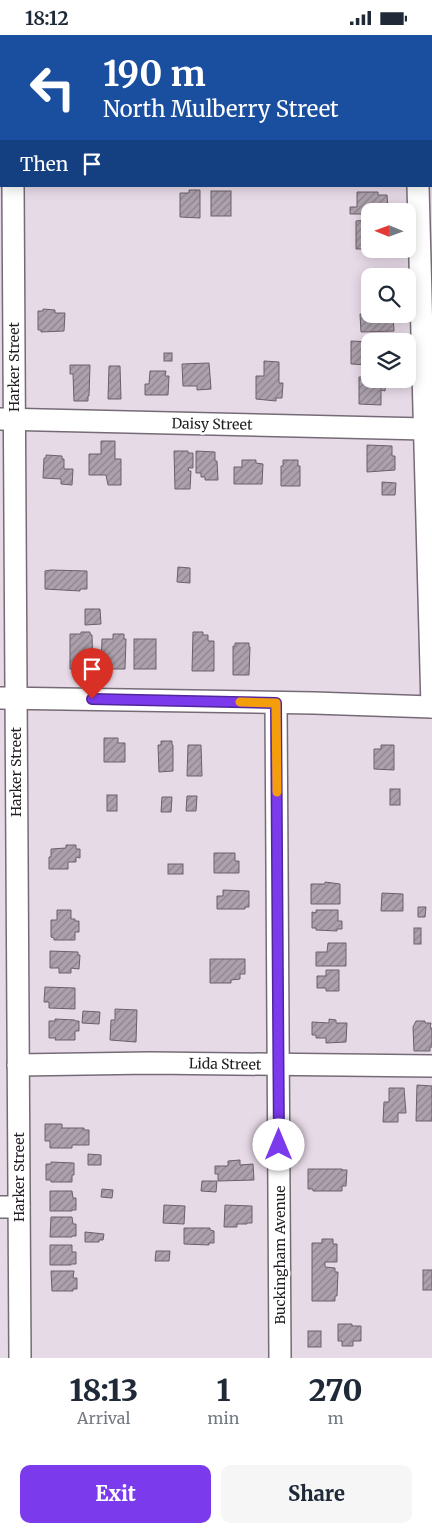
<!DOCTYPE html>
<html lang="en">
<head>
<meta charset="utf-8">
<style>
  body { margin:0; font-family:Merriweather,serif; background:#f6f6f7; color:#1f2937; height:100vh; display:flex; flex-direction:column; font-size:19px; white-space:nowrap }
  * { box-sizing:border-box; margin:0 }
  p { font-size:16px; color:#747a83 }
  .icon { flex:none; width:28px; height:28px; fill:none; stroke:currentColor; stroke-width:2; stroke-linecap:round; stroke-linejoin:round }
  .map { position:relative; height:1323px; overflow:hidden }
  .drawer { display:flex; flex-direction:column; background:#fff; flex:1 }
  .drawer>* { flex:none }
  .top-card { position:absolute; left:0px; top:0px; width:432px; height:152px; box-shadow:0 2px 12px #0003; background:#1a4fa0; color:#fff; overflow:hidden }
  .needle { width:32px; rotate:271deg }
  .fabs { position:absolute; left:361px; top:168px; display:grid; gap:10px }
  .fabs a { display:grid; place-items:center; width:55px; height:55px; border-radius:10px; background:#fff; box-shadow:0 2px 12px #0003; font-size:25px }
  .pin { position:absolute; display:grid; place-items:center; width:42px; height:42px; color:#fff; margin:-51px -21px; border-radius:50% 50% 50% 0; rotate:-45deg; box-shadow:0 0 5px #0007 }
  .pin .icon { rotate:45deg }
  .me { position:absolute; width:55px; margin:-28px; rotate:0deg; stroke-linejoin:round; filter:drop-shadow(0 0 4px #0008) }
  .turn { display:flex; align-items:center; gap:18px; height:105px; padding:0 20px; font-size:22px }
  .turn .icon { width:65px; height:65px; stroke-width:2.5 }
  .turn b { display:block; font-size:35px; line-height:42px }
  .then { display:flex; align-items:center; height:48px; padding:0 20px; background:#0003; gap:10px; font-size:19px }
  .eta { display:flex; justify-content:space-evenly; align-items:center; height:85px; text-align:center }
  .eta b { font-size:30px; font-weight:800; line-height:35px }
  .cta { display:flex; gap:10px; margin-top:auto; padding:10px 20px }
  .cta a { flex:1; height:58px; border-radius:10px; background:#7c3aed; color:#fff; font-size:20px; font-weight:800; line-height:58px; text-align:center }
  .cta a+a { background:#f6f6f7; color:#1f2937 }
  .status { display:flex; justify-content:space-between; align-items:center; height:35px; padding:0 25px; background:#fff; direction:ltr }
  .status svg { height:14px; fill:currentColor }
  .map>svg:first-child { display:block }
  .industrial { fill:#e2d1c0 }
  .forest { fill:url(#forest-firs) }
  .building { fill:url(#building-hatch); stroke:#6a606b }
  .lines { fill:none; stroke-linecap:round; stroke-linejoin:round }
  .minor-casing { stroke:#756b76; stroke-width:24 }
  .minor { stroke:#fff; stroke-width:21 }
  .route-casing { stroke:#51269a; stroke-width:12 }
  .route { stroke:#7c3aed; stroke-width:9 }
  .slow { stroke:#f59e0b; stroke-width:9 }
  .labels { text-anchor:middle; stroke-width:5; stroke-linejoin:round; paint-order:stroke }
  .street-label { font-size:14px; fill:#211d22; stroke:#fff }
</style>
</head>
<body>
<div class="status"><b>18:12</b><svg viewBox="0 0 49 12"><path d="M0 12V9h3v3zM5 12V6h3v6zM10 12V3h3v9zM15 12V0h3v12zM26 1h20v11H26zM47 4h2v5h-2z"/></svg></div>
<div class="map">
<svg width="432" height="1323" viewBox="0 0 432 1323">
  <defs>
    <pattern id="forest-firs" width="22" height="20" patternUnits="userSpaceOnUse" patternTransform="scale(1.25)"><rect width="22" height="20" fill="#63b790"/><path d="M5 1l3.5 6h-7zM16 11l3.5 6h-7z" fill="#519475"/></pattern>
    <pattern id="building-hatch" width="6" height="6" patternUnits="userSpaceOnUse" patternTransform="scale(1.25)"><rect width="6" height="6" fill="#aca1ad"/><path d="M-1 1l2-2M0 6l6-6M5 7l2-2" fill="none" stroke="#8c838c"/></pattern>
  </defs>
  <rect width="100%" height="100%" fill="#e6dae7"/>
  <path class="industrial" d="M0 0H24V1H1V121H0Z"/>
  <path class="forest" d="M128 0H389V1H129Z"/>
  <g class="building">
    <path d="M189 155H200V183L180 182V158H189Z"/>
    <rect x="211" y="156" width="20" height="25"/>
    <path d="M357 157H378V160H387L388 174H378V176H370L366 179H350V172H357Z"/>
    <path d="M365 185H370V210H366V214H356V186Z"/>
    <path d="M43 274 55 275V278H65L64 296 41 297V295H38V276H43Z"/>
    <path d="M360 279H393L394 296 361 297Z"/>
    <path d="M351 306 370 307V330L351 329Z"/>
    <rect x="164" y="318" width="8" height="8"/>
    <path d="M264 326 279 327V348H283L282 363H276V366L256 364V341H264Z"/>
    <path d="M209 328 211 354 197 355V351H183L182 329Z"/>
    <path d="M70 330H90L89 361H88V366H74L73 339H70Z"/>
    <path d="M109 331H120L121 364H108Z"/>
    <path d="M150 336H166L165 341H169L168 360H145V349H149Z"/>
    <path d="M359 342H370V344H386L385 356 381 355V370L359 369Z"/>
    <path d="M101 406H115V424H121V450H108L106 440H89V419H101Z"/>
    <path d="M367 410 392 411V421H395V435L367 437Z"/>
    <path d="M174 416H188V418H193V433H188L189 436H191L190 454H175Z"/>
    <path d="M196 416 215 417V426H217L218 445H205V442H201V438H196Z"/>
    <path d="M46 420 62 421V424H64V434H73L72 450 61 449V444L43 443 44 423H46Z"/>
    <path d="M242 425H256V428L263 429 262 449H234V432H242Z"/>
    <path d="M283 425H298V431H300V451H281V431H283Z"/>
    <path d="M382 447 396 448 395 460H382Z"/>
    <path d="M178 532 190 533V548L177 547Z"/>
    <path d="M51 535 87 536V554H80V556L45 554V536Z"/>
    <path d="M85 574H100L101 589 85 590Z"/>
    <path d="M81 597H90V599L92 600 93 633 70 634V599H81Z"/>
    <path d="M193 597H203V600H208V606H214V636H192Z"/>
    <path d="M113 599H124V604H126L125 634H101L102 604H113Z"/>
    <rect x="134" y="604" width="22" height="30"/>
    <path d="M235 608H249V612H250L249 640H233V611H235Z"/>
    <path d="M104 703H118V708H125V727H104Z"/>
    <path d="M161 706H172V710H173V736L159 737 158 710H161Z"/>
    <path d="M188 710H201L202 741H187Z"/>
    <path d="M381 710H394V735L374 734V714H381Z"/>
    <rect x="390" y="754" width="10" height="16"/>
    <rect x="107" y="760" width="10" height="16"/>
    <path d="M187 761H197L196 776H186Z"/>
    <path d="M162 762H172L171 777H161Z"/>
    <path d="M66 810H76V814H80V823L76 822V827H68V834H49V822H51V814L66 813Z"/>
    <path d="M214 818H235V826H239V838H214Z"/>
    <rect x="168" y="829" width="15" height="10"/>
    <path d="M325 847 340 849V869H311V849H325Z"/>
    <path d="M223 855 249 856V872H245V874H217V861H223Z"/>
    <path d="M382 858 403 859V876H381Z"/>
    <path d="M418 872H426L425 882H418Z"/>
    <path d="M57 875H71V884H75V886H79V897H75V905H54V903L51 902V885H57Z"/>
    <path d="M316 875H338V886H342V894H337V896L316 895V893H312V877L316 878Z"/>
    <rect x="414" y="893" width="7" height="16"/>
    <path d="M328 908H346V931H316V917H327Z"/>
    <path d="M50 916 78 917V920H80L79 934 71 933V938H59V933H50Z"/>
    <path d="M210 924H245V939H240V944L231 945V948H210Z"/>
    <path d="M326 935H339V956H326V953H317V941H326Z"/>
    <path d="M45 952 75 953V974L49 973V967H44Z"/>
    <path d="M115 974 137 975 136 1007 110 1005 111 985H115Z"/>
    <path d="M83 976 100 977 99 989 82 988Z"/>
    <path d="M55 984 75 985V986H79V996H75V1005H55L56 1003H49V986H55Z"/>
    <path d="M329 984 336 985V988H347L346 1007 326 1008V1003H316V1000H312V987L329 988Z"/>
    <path d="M416 986H425V988H431L430 993H432V1012H430V1016H414L413 992Z"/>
    <path d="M417 1050 432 1051V1086H416Z"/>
    <path d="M389 1053H404L406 1078H398V1087H383L384 1067H389Z"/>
    <path d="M45 1089H62V1093H84V1095H89V1110H72V1113H50V1106H45Z"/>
    <path d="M88 1119 101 1120V1130H88Z"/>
    <path d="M240 1125V1130L253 1129 254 1145 218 1146V1139H215V1131H228V1126Z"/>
    <path d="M51 1127 74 1128V1140H72V1147H51V1145H46V1129H51Z"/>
    <path d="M308 1134H342V1135H347L346 1151H342V1156H313V1154H308Z"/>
    <path d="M202 1146H217L216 1157 201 1156Z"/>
    <path d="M102 1154 113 1155 112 1163 101 1162Z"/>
    <path d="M50 1156H72L73 1163H76V1175H72V1176H50Z"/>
    <path d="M164 1170 185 1171 184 1189 163 1188Z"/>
    <path d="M225 1170 252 1171V1188H247V1189H237V1192H224Z"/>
    <path d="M51 1182H72L73 1189H76V1201H72V1202H50Z"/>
    <path d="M184 1193H210V1195L214 1196V1208H209V1210L184 1209Z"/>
    <path d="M85 1197 104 1199 103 1205H99V1207H85Z"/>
    <path d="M322 1204H333V1209H337V1227H325V1232L335 1233V1237H338L337 1261H335V1266H312V1208H322Z"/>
    <path d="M50 1210H72V1217H76V1229H71V1230H50Z"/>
    <path d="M156 1216H170L169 1226H155Z"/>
    <rect x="423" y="1235" width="9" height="20"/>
    <path d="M51 1236H74L73 1243H77V1254H73V1256H52Z"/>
    <path d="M338 1289H352V1291H361V1306H353V1311H342V1306H338Z"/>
    <rect x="308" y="1296" width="13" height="16"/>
  </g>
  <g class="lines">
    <defs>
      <g id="minor">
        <path d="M413 0V1"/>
        <path d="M13 1V0"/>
        <path d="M0 113H1"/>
        <path d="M13 151 20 1323"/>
        <path d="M418 151 432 672"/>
        <path d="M0 384 425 394"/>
        <path d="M0 663 314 668 432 672"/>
        <path d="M276 668 280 1323"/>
        <path d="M18 1030 150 1028 432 1031"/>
        <path d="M0 1172H19"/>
      </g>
    </defs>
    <use href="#minor" class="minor-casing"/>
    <use href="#minor" class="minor"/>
  </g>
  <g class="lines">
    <defs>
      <path id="route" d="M92 664 276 668 279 1110"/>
    </defs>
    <use href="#route" class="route-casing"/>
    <use href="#route" class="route"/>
    <path class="slow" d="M240 667 276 668 277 757"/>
  </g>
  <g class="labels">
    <g class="street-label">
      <text transform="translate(14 332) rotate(-90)" y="5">Harker Street</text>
      <text transform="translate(212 389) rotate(1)" y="5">Daisy Street</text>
      <text transform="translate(16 737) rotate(-90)" y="5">Harker Street</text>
      <text transform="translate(225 1029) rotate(1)" y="5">Lida Street</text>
      <text transform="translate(19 1142) rotate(-90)" y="5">Harker Street</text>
      <text transform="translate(280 1220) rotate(-90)" y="5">Buckingham Avenue</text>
    </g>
  </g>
</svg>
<div class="fabs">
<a><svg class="needle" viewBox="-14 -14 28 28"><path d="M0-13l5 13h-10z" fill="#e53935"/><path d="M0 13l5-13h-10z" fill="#747a83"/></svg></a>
<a><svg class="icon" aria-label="search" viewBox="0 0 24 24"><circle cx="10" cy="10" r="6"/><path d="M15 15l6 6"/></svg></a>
<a><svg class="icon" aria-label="layers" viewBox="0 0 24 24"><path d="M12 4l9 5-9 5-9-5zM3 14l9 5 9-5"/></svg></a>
</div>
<div class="pin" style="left:92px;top:664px;background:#d93025"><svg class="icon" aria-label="arrive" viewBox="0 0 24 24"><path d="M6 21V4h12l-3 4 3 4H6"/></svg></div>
<svg class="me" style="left:279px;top:1110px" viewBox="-20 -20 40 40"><circle r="19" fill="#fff"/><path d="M0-13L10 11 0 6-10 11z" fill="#7c3aed"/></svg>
<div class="top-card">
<div class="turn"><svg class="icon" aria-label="left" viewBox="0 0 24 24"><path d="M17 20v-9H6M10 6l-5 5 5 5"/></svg><div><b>190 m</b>North Mulberry Street</div></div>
<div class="then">Then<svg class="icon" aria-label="arrive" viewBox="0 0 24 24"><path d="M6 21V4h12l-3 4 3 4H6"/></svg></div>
</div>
</div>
<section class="drawer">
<div class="eta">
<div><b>18:13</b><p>Arrival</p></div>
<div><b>1</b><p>min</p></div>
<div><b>270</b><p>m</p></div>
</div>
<div class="cta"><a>Exit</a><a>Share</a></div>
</section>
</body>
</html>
